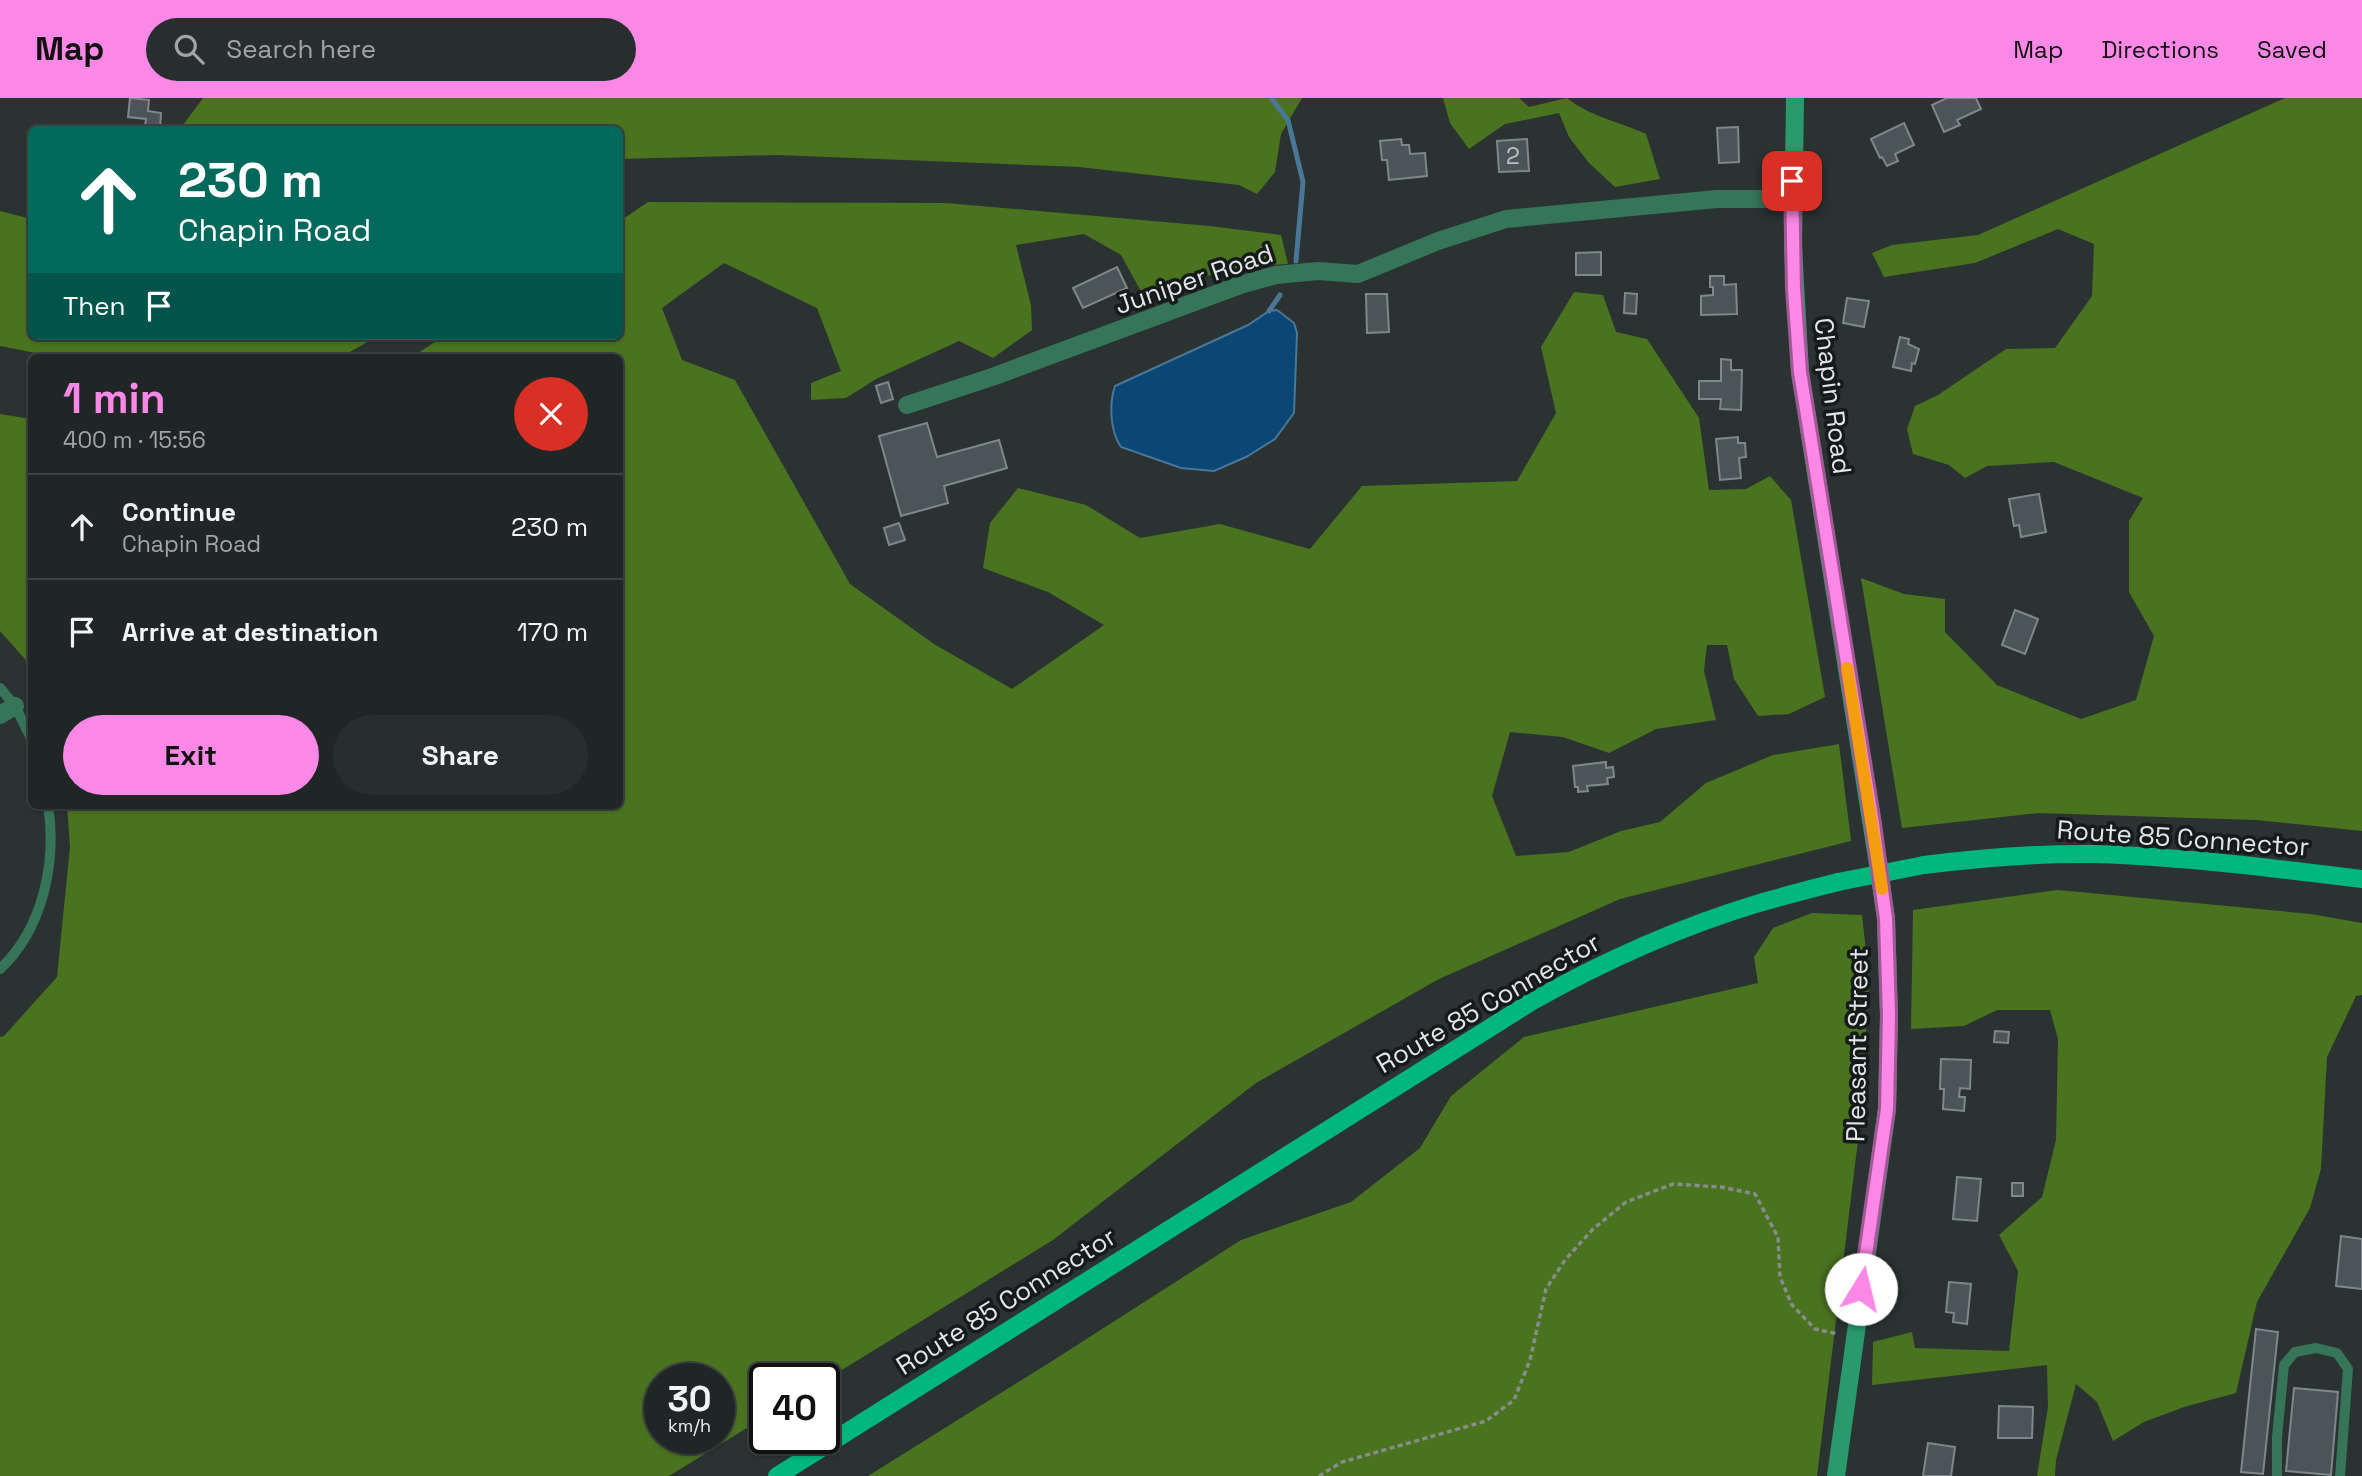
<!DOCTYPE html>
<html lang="en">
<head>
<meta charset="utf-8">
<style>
  body { margin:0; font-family:"Space Grotesk",sans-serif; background:#282e2e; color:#f1f3f6; height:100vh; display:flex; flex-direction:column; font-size:26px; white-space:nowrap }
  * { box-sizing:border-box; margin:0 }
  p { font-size:23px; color:#a2a5a7 }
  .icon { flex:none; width:38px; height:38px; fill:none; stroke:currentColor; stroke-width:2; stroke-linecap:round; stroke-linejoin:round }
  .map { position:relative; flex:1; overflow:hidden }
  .details { position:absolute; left:28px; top:256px; width:595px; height:455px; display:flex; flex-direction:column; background:#202626; border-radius:10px; box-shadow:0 2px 5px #0004,0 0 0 2px #3d4343 }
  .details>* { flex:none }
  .guide { position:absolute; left:28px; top:28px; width:595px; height:214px; border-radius:10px; box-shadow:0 2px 5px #0004,0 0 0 2px #3d4343; background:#00695c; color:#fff; overflow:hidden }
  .speed { position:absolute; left:644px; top:1265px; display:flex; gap:14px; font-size:35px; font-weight:700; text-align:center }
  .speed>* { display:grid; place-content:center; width:91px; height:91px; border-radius:50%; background:#202626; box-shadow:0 2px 5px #0004,0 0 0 2px #3d4343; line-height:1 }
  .speed small { font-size:18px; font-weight:400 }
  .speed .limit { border:4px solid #111; border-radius:10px; background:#fff; color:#111 }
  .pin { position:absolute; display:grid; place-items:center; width:60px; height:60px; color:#fff; margin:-30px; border-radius:14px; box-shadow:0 4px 10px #0006 }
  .me { position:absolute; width:77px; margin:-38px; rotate:9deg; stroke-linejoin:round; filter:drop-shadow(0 0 5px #0008) }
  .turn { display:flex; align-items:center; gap:24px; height:147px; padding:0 35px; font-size:32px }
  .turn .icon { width:91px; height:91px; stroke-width:2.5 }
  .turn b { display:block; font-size:49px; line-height:60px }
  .then { display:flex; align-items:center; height:66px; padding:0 35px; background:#0003; gap:14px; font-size:26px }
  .round { display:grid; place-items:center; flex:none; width:74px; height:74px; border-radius:37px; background:#282e2e }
  .headline { display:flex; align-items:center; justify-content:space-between; height:119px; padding:0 35px }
  h1 { font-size:42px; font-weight:800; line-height:52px; color:#fb87e6 }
  .button { display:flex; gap:14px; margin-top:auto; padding:14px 35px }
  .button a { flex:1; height:80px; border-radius:42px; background:#fb87e6; color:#111; font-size:28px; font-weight:800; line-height:80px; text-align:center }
  .button a+a { background:#282e2e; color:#f1f3f6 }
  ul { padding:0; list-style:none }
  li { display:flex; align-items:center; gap:21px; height:105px; padding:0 35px; border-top:2px solid #3d4343 }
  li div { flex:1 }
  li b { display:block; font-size:26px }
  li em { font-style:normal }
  header { display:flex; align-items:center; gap:42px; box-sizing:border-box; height:98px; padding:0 35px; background:#fb87e6; color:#111 }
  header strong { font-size:33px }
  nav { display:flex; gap:38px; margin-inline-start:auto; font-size:24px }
  .search { width:490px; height:63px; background:#282e2e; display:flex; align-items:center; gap:18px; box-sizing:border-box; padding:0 24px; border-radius:38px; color:#a2a5a7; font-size:26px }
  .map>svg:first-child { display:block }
  .forest { fill:#4a7320; fill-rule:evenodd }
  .water { fill:#0b4775; stroke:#4b7797; stroke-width:2 }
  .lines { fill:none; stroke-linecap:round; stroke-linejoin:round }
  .stream { stroke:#4b7797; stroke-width:5 }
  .building { fill:#4b5457; stroke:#7e888b; stroke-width:2 }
  .path { stroke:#868d8c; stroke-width:3.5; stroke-dasharray:5 3.5; stroke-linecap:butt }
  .lane { stroke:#367557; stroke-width:10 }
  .street { stroke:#367557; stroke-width:18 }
  .secondary { stroke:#299a6c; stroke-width:18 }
  .primary { stroke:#00b77b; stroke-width:18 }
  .primary-bridge { stroke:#00b77b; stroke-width:18 }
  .route-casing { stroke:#a35896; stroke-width:18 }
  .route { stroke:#fb87e6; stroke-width:12 }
  .slow { stroke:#f59e0b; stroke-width:12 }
  .labels { text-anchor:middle; stroke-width:7; stroke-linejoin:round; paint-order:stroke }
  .number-label { font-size:23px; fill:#bcc2c2 }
  .street-label { font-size:26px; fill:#e1e7e6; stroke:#161a1a }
</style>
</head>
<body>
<header>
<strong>Map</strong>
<div class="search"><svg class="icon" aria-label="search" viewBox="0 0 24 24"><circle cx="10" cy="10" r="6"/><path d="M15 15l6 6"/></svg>Search here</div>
<nav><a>Map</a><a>Directions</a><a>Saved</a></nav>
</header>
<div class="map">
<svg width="2362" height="1378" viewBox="0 0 2362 1378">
  <rect width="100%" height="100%" fill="#2a3332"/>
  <g class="forest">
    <path d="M203 0H1302L1281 36 1275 74 1257 96 1239 87 1079 69 777 57 620 61V32L180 31Z"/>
    <path d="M1443 0H1519L1529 9 1567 0C1589 18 1620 24 1646 36L1660 81 1615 89 1589 65 1569 39 1559 15 1505 26 1469 51 1450 25Z"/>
    <path d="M2285 0H2362V733L2256 722 2038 715 1902 730 1861 480 1904 496 1945 501V534L1997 587 2081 621 2136 602 2154 538 2129 494V423L2143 400 2054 364 1987 368 1965 380 1949 367 1913 356 1907 331 1915 308 1938 297 2006 251 2055 250 2092 198 2094 146 2058 131 1975 165 1884 179 1872 155 1892 147 1978 137Z"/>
    <path d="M648 104 946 105 1210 128 1281 137 1288 166 1249 168 1190 182 1143 197 1121 157 1084 136 1016 147 1031 207 1032 232 993 260 959 243 876 281 846 300 811 302V285L841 273 817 210 724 165 662 210 682 262 735 282 850 486 934 546 1012 591 1104 527 1048 494 983 470 990 425 1018 390 1086 407 1140 440 1220 426 1310 451 1362 388 1517 383 1556 315 1541 249 1574 194 1603 197 1616 234 1647 241 1699 320 1709 392 1746 391 1770 378 1791 402 1825 599 1789 616 1758 618 1734 581 1727 547H1707L1704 573 1716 622 1656 631 1609 655 1563 639 1510 634 1492 698 1516 758 1569 754 1621 733 1660 724 1706 685 1773 657 1839 646 1851 743 1620 801 1439 881 1256 985 1053 1142 824 1283V1281H765V1319L669 1378H0V939L4 938 57 879 70 749 67 707H620V259H412L444 238H620V123ZM719 1281V1340H660V1281Z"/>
    <path d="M0 113 31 121 32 238H378L341 259H56L0 248Z"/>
    <path d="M0 316 31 321V577L25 561 0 533Z"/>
    <path d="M2058 792 2311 816 2362 825V897L2356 898 2327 959 2321 1071 2310 1110 2257 1204 2236 1295 2184 1309 2144 1324 2113 1343 2097 1304 2076 1286 2056 1362 2055 1378H2037L2048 1309 2047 1267 1872 1287 1873 1244 1912 1234 1915 1250 2009 1253 2018 1173 1999 1137 2042 1099 2056 1042 2058 941 2050 912H1997L1964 928 1911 931 1913 812Z"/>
    <path d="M1812 815 1862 817 1869 880 1861 1018 1817 1378H868L1049 1265 1241 1142 1351 1104 1420 1050 1451 998 1524 939 1758 885 1754 859 1773 830Z"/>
  </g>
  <path class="water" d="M1277 212 1294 225 1297 235 1294 315 1275 341 1246 359 1214 373 1181 370 1121 349C1110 334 1109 305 1115 288L1248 227 1269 213Z"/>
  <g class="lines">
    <g class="stream">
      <path d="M1271 0 1288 22 1303 84 1296 163"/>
      <path d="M1269 213 1280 197"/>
    </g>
  </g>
  <g class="building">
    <path d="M130 0 149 2 148 13 161 15 160 30 145 28 146 21 128 19Z"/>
    <path d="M1947 0H1976L1981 11 1957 22 1960 27 1944 34 1932 7Z"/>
    <path d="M1904 25 1914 47 1895 56 1898 63 1887 68 1882 59 1880 60 1871 41Z"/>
    <path d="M1738 29 1739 64 1719 65 1717 30Z"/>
    <path d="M1401 41 1402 47H1409L1410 56 1425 55 1427 78 1389 82 1387 62H1382L1380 43Z"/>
    <path d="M1527 41 1529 73 1499 74 1497 43Z"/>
    <path d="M1601 154V177H1576V155Z"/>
    <path d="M1117 169 1127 190 1083 210 1073 190Z"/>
    <path d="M1710 178H1724V187L1736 186 1737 216 1701 217V198L1713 197V189H1710Z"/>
    <path d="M1625 195 1637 196 1636 216 1624 215Z"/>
    <path d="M1366 196H1387L1389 234 1367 235Z"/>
    <path d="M1847 200 1869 203 1864 229 1843 225Z"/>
    <path d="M1900 239 1909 241 1908 246 1919 251 1915 266 1912 265 1911 273 1893 269Z"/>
    <path d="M1721 261 1731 262V272H1742L1741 312 1720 311 1721 301H1699V283H1721Z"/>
    <path d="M888 284 893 301 881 305 876 288Z"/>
    <path d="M927 325 937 359 999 342 1007 370 944 388 948 405 901 418 879 338Z"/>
    <path d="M1738 339V345H1745L1746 359 1739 360 1741 380 1720 382 1716 341Z"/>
    <path d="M2039 396 2046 434 2021 439 2019 427 2014 428 2009 401Z"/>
    <path d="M899 425 905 442 889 447 884 430Z"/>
    <path d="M2015 512 2038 521 2025 556 2002 547Z"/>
    <path d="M1606 664V670L1613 669 1614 679 1607 680 1608 686 1587 688 1588 693 1578 694V689H1575L1573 668Z"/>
    <path d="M1995 933 2009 934 2008 945 1994 944Z"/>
    <path d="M1941 961 1971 962 1970 991 1960 990 1959 999H1965L1964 1013 1943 1011 1944 991H1940Z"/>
    <path d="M1957 1079 1981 1081 1977 1123 1953 1121Z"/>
    <rect x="2012" y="1085" width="11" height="13"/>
    <path d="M2341 1138 2362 1141V1191L2336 1188Z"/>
    <path d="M1949 1184 1971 1186 1967 1226 1953 1224 1954 1215 1946 1214Z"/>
    <path d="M2256 1231 2278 1234 2263 1376 2241 1374Z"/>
    <path d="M2294 1290 2338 1294 2331 1377 2286 1373Z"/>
    <path d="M1999 1308 2033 1309 2032 1340H1998Z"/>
    <path d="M1928 1345 1955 1349 1951 1378H1923Z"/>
  </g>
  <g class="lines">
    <path class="path" d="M1319 1378 1342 1364 1486 1323 1514 1302 1530 1262 1546 1191 1565 1162 1593 1131 1626 1104 1673 1086 1721 1089 1755 1096 1778 1139 1780 1179 1792 1207 1815 1231 1838 1236"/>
    <g class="lane">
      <path d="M0 590 15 608 32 642"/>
      <path d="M0 871C43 831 57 764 48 707"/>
      <path d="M2277 1378V1339L2284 1267 2295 1254 2316 1250 2337 1255 2348 1271 2340 1378"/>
    </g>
    <g class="street">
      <path d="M907 307 995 278 1243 186 1276 177 1318 173 1358 176 1438 143 1506 121 1717 101H1792"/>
      <path d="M0 617 15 608"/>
    </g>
    <path class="secondary" d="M1795 0 1793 149 1800 274 1880 779 1886 821 1889 918 1887 1011 1836 1378"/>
    <g class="primary">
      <path d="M1924 767C1981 760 2038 755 2095 756 2184 759 2273 770 2362 781"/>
      <path d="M777 1378 1531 904C1602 864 1677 830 1756 806 1783 798 1811 791 1838 784"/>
    </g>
    <path class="primary-bridge" d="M1838 784 1924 767"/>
  </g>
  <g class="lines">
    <defs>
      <path id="route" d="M1792 83 1794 191 1800 274 1873 726 1886 821 1889 918 1887 1011 1861 1191"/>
    </defs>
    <use href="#route" class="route-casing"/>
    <use href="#route" class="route"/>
    <path class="slow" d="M1847 570 1882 791"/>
  </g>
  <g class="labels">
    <g class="number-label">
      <text x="1513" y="66">2</text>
    </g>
    <g class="street-label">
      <text transform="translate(1194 181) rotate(-19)" y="9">Juniper Road</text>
      <text transform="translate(1833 298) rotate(83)" y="9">Chapin Road</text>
      <text transform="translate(2183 740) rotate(4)" y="9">Route 85 Connector</text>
      <text transform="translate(1488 905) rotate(-30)" y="9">Route 85 Connector</text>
      <text transform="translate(1857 947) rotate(-89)" y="9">Pleasant Street</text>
      <text transform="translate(1006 1203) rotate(-32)" y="9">Route 85 Connector</text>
    </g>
  </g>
</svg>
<div class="speed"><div>30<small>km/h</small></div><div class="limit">40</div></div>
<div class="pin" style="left:1792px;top:83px;background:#d93025"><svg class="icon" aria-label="arrive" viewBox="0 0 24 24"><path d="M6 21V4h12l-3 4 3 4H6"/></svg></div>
<svg class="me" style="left:1861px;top:1191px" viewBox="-20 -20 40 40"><circle r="19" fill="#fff"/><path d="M0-13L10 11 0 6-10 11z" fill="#fb87e6"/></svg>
<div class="guide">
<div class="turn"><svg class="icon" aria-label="ahead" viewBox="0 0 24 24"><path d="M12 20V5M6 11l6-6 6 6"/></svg><div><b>230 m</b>Chapin Road</div></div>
<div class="then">Then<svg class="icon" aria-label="arrive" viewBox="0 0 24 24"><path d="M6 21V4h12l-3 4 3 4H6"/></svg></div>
</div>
<section class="details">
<div class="headline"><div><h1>1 min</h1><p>400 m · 15:56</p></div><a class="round" style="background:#d93025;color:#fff"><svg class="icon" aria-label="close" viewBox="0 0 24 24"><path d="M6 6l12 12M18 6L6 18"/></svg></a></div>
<ul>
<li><svg class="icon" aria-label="ahead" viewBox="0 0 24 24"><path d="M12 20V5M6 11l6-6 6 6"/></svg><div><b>Continue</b><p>Chapin Road</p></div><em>230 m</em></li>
<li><svg class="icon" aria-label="arrive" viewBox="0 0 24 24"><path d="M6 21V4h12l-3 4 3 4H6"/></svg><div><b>Arrive at destination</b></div><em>170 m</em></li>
</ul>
<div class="button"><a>Exit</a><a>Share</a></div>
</section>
</div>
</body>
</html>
